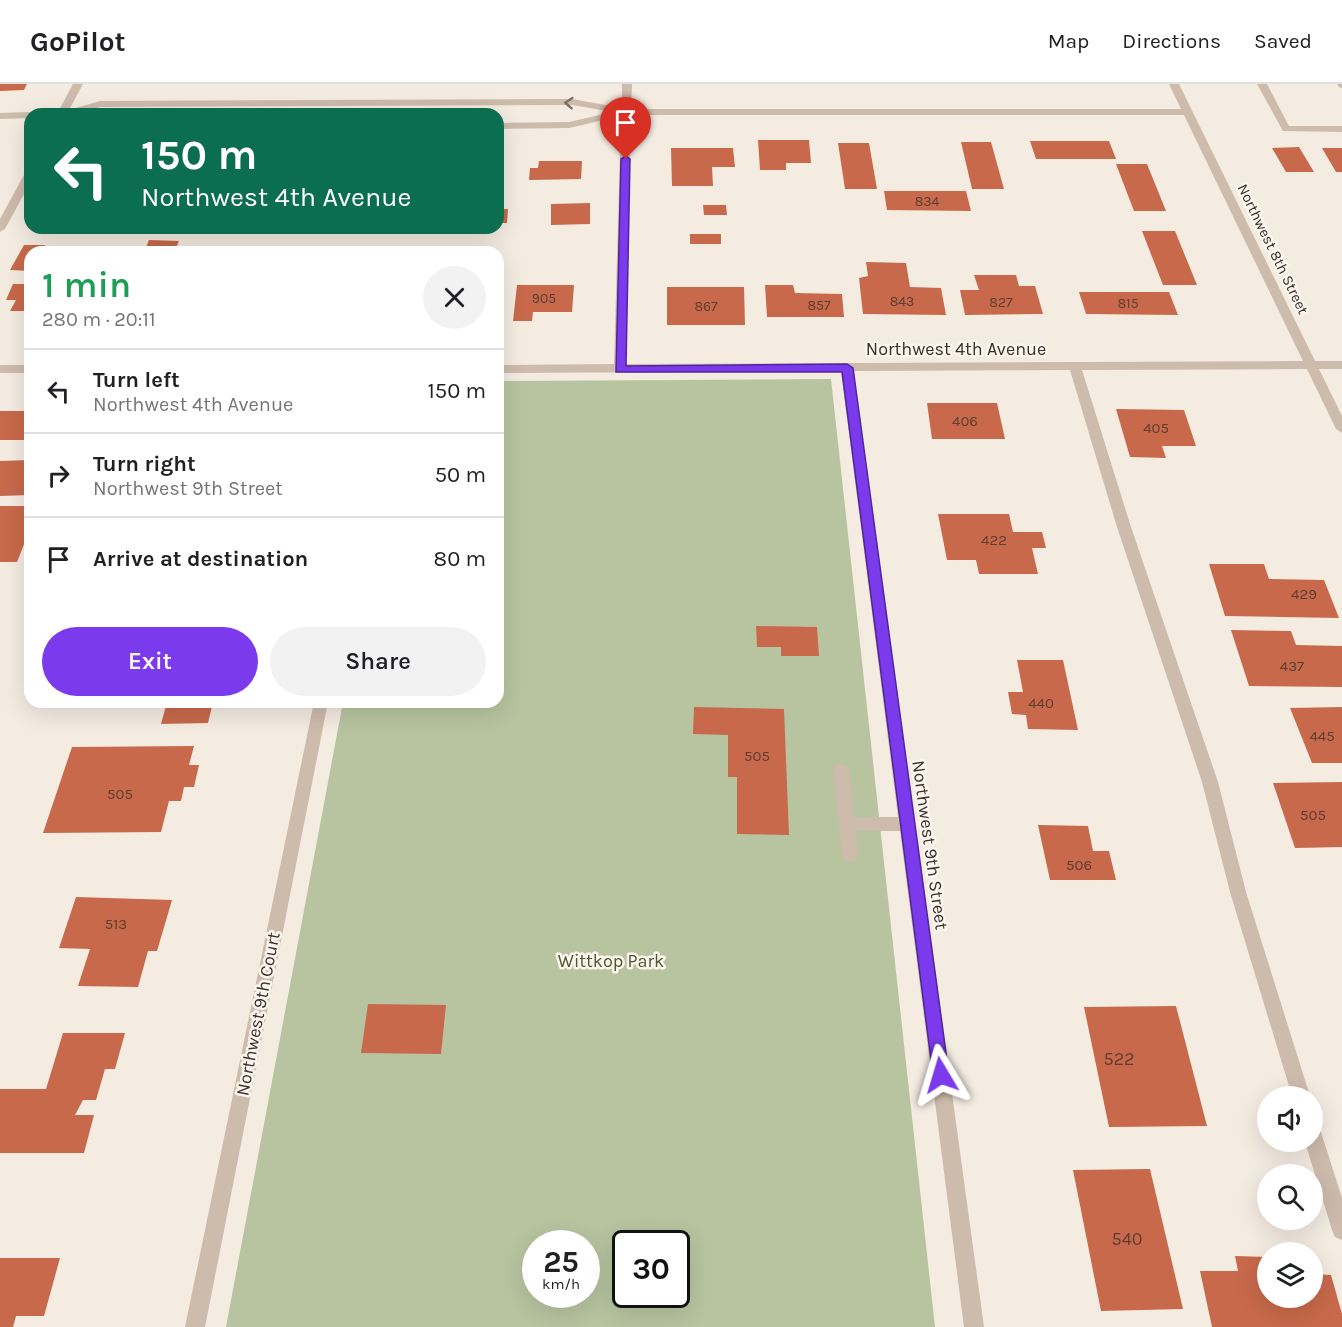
<!DOCTYPE html>
<html lang="en">
<head>
<meta charset="utf-8">
<style>
  body { margin:0; font-family:Karla,sans-serif; background:#f2f2f2; color:#202124; height:100vh; display:flex; flex-direction:column; font-size:22px; white-space:nowrap }
  * { box-sizing:border-box; margin:0 }
  p { font-size:20px; color:#757577 }
  .icon { flex:none; width:33px; height:33px; fill:none; stroke:currentColor; stroke-width:2; stroke-linecap:round; stroke-linejoin:round }
  .map { position:relative; flex:1; overflow:hidden }
  .drawer { position:absolute; left:24px; top:162px; width:480px; height:462px; display:flex; flex-direction:column; background:#fff; border-radius:18px; box-shadow:0 6px 24px #0002 }
  .drawer>* { flex:none }
  .guide { position:absolute; left:24px; top:24px; width:480px; height:126px; border-radius:18px; box-shadow:0 6px 24px #0002; background:#0b6e4f; color:#fff; overflow:hidden }
  .buttons { position:absolute; left:1257px; top:1002px; display:grid; gap:12px }
  .buttons a { display:grid; place-items:center; width:66px; height:66px; border-radius:50%; background:#fff; box-shadow:0 6px 24px #0002; font-size:30px }
  .speed { position:absolute; left:522px; top:1146px; display:flex; gap:12px; font-size:30px; font-weight:700; text-align:center }
  .speed>* { display:grid; place-content:center; width:78px; height:78px; border-radius:50%; background:#fff; box-shadow:0 6px 24px #0002; line-height:1 }
  .speed small { font-size:15px; font-weight:400 }
  .speed .limit { border:3px solid #111; border-radius:9px; background:#fff; color:#111 }
  .pin { position:absolute; display:grid; place-items:center; width:51px; height:51px; color:#fff; margin:-62px -26px; border-radius:50% 50% 50% 0; rotate:-45deg; box-shadow:0 0 6px #0007 }
  .pin .icon { rotate:45deg }
  .me { position:absolute; width:66px; margin:-33px; rotate:353deg; stroke-linejoin:round; filter:drop-shadow(0 0 4px #0008) }
  .turn { display:flex; align-items:center; gap:21px; height:126px; padding:0 18px; font-size:27px }
  .turn .icon { width:78px; height:78px; stroke-width:2.5 }
  .turn b { display:block; font-size:42px; line-height:51px }
  .round { display:grid; place-items:center; flex:none; width:63px; height:63px; border-radius:32px; background:#f2f2f2 }
  .head { display:flex; align-items:center; justify-content:space-between; height:102px; padding:0 18px }
  h1 { font-size:36px; font-weight:600; line-height:45px; color:#1e9e55 }
  .cta { display:flex; gap:12px; margin-top:auto; padding:12px 18px }
  .cta a { flex:1; height:69px; border-radius:36px; background:#7c3aed; color:#fff; font-size:24px; font-weight:600; line-height:69px; text-align:center }
  .cta a+a { background:#f2f2f2; color:#202124 }
  ul { padding:0; list-style:none }
  li { display:flex; align-items:center; gap:18px; height:84px; padding:0 18px; border-top:2px solid #e0e0e0 }
  li div { flex:1 }
  li b { display:block; font-size:22px }
  li em { font-style:normal }
  header { display:flex; align-items:center; gap:36px; box-sizing:border-box; height:84px; padding:0 30px; background:#fff; border-bottom:2px solid #e0e0e0 }
  header strong { font-size:28px }
  nav { display:flex; gap:33px; margin-inline-start:auto; font-size:21px }
  .map>svg:first-child { display:block }
  .green { fill:#b8c4a0; fill-rule:evenodd }
  .building { fill:#c8694b }
  .lines { fill:none; stroke-linecap:round; stroke-linejoin:round }
  .minor { fill:#cdbbac; fill-rule:evenodd }
  .oneway { stroke:#7d6f65 }
  .route { fill:#7c3aed; stroke:#51269a; stroke-width:1.5 }
  .labels { text-anchor:middle; stroke-width:5; stroke-linejoin:round; paint-order:stroke }
  .far-number-label { font-size:14px; fill:#5e3e33 }
  .far-street-label { font-size:15px; fill:#3b302b; stroke:#fbf5ee }
  .number-label { font-size:15px; fill:#5e3e33 }
  .street-label { font-size:18px; fill:#3b302b; stroke:#fbf5ee }
  .park-label { font-size:18px; fill:#4a5a2e; stroke:#fbf5ee }
  .near-number-label { font-size:18px; fill:#5e3e33 }
</style>
</head>
<body>
<header>
<strong>GoPilot</strong>
<nav><a>Map</a><a>Directions</a><a>Saved</a></nav>
</header>
<div class="map">
<svg width="1342" height="1243" viewBox="0 0 1342 1243">
  <rect width="100%" height="100%" fill="#f4ebe1"/>
  <path class="green" d="M831 295 935 1243H226L343 618H498V297ZM536 1160H586V1210H536ZM626 1160H676V1210H626Z"/>
  <g class="building">
    <path d="M0 0H27L24 6 0 7Z"/>
    <path d="M758 56H809L811 79H786V86H760Z"/>
    <path d="M1030 57H1109L1116 75H1036Z"/>
    <path d="M961 58H991L1004 105H972Z"/>
    <path d="M838 59H869L877 105H845Z"/>
    <path d="M1299 63 1314 88H1286L1272 64Z"/>
    <path d="M671 64H733L735 83H712L713 102H672Z"/>
    <path d="M1322 64H1342V88H1336Z"/>
    <path d="M539 77H582L581 95 529 96 530 84H538Z"/>
    <path d="M1116 80H1147L1166 127H1134Z"/>
    <path d="M884 107H966L971 127 887 126Z"/>
    <path d="M590 119V140L551 141V120Z"/>
    <path d="M703 121H726L727 131H704Z"/>
    <path d="M498 125H508L507 139H498Z"/>
    <path d="M1142 147H1175L1197 201H1163Z"/>
    <rect x="690" y="150" width="31" height="10"/>
    <path d="M149 156 179 157 174 168H144Z"/>
    <path d="M24 161H45L41 168H30V187L10 186Z"/>
    <path d="M866 178 906 179 910 203 941 204 946 231 863 230 859 194 868 192Z"/>
    <path d="M974 191H1016L1019 202H1035L1043 230 965 231 960 206H979Z"/>
    <path d="M13 200H30V227H10L16 216H6Z"/>
    <path d="M517 201H574L572 228H533L532 237H513Z"/>
    <path d="M765 201H793L795 209 842 210 844 233H767Z"/>
    <path d="M667 203H744L745 241H667Z"/>
    <path d="M1079 208H1169L1178 231 1086 230Z"/>
    <path d="M927 319H997L1005 355H932Z"/>
    <path d="M1116 325 1184 326 1196 362H1162L1166 374 1130 373Z"/>
    <rect x="0" y="327" width="30" height="29"/>
    <path d="M30 376V411L0 412V377Z"/>
    <path d="M0 422H30V445L17 478H0Z"/>
    <path d="M938 430H1009L1013 448H1042L1046 464H1032L1038 490H979L976 476H947Z"/>
    <path d="M1209 480H1264L1269 495 1324 496 1339 534 1225 532Z"/>
    <path d="M756 542 817 543 819 572H781V563H757Z"/>
    <path d="M1231 546 1291 547 1296 561 1342 562V603L1249 602Z"/>
    <path d="M1017 576H1063L1078 646 1028 645 1026 631 1012 630 1008 608H1023Z"/>
    <path d="M167 618H213L208 639 161 640Z"/>
    <path d="M694 623 784 625 789 751 737 750V693H728V651L693 650Z"/>
    <path d="M1342 623V679H1312L1290 624Z"/>
    <path d="M194 662 189 681H199L194 703H184L181 717H169L161 748 43 749 72 663Z"/>
    <path d="M1342 698V763L1295 764 1273 699Z"/>
    <path d="M1038 741 1088 742 1093 767H1109L1116 796H1050Z"/>
    <path d="M76 813 172 816 157 867H148L138 903 78 902 90 865 59 864Z"/>
    <path d="M368 920 446 921 441 970 361 969Z"/>
    <path d="M1176 922 1207 1042 1109 1043 1084 923Z"/>
    <path d="M63 949H125L115 985H105L96 1016H83L75 1031H94L84 1069H0V1005H46Z"/>
    <path d="M1150 1085 1183 1225 1101 1227 1073 1086Z"/>
    <path d="M1235 1172 1268 1173V1214H1312V1190L1331 1191 1342 1230V1243H1212L1200 1187H1238Z"/>
    <path d="M0 1174H60L44 1232H16L13 1243H0Z"/>
  </g>
  <g class="lines">
    <g class="minor">
      <path d="M73 0H83L69 26 100 17 572 15 622 24V0H632L631 25H1181L1169 0H1179L1315 277H1342V285H1319L1342 332V349L1336 345 1307 285 1082 286 1131 443 1218 698 1246 808 1310 1012H1292L1230 808 1202 698 1117 443 1070 286 853 287 984 1243H964L900 747H855L858 771 856 776 850 778 844 776 842 771 833 687 835 682 841 680 847 682 849 687 854 733H898L841 287 498 289V281L614 280 621 32 569 44 498 45V39L569 38 613 28 572 21 100 23 76 30H57ZM631 31H1184L1303 277 626 280Z"/>
      <path d="M1257 0H1267L1289 42H1342V48L1283 47Z"/>
      <path d="M1337 0H1342V4L1339 3Z"/>
      <path d="M0 29 30 28 34 30H30V34L0 35Z"/>
      <path d="M30 86V99L5 145 0 148V135L25 89Z"/>
      <rect x="0" y="281" width="30" height="8"/>
      <path d="M314 618H328L205 1243H185Z"/>
      <path d="M1312 1039 1319 1041 1321 1048 1342 1114V1156L1335 1153 1332 1146 1305 1058H1312Z"/>
    </g>
  </g>
  <defs><path id="oneway-chevron" d="M-2-3.5L2.5 0L-2 3.5" fill="none" stroke-width="1.6" stroke-linecap="round" stroke-linejoin="round" transform="scale(1.5)"/></defs>
  <use class="oneway" href="#oneway-chevron" transform="translate(569 19) rotate(-176)"/>
  <path class="route" d="M626 72 630 75 626 282 847 280 853 284 949 991 947 997 941 1000 935 997 933 991 842 288H616L621 75Z"/>
  <g class="labels">
    <g class="far-number-label">
      <text x="927" y="122">834</text>
      <text x="544" y="219">905</text>
      <text x="902" y="222">843</text>
      <text x="1001" y="223">827</text>
      <text x="1128" y="224">815</text>
      <text x="819" y="226">857</text>
      <text x="706" y="227">867</text>
    </g>
    <g class="far-street-label">
      <text transform="translate(1273 165) rotate(64)" y="5">Northwest 8th Street</text>
    </g>
    <g class="number-label">
      <text x="965" y="342">406</text>
      <text x="1156" y="349">405</text>
      <text x="994" y="461">422</text>
      <text x="1304" y="515">429</text>
      <text x="1292" y="587">437</text>
      <text x="1041" y="624">440</text>
      <text x="1322" y="657">445</text>
      <text x="757" y="677">505</text>
      <text x="120" y="715">505</text>
      <text x="1313" y="736">505</text>
      <text x="1079" y="786">506</text>
      <text x="116" y="845">513</text>
    </g>
    <g class="street-label">
      <text x="956" y="271">Northwest 4th Avenue</text>
      <text transform="translate(930 761) rotate(82)" y="6">Northwest 9th Street</text>
      <text transform="translate(258 930) rotate(-79)" y="6">Northwest 9th Court</text>
    </g>
    <g class="park-label">
      <text x="611" y="883">Wittkop Park</text>
    </g>
    <g class="near-number-label">
      <text x="1119" y="981">522</text>
      <text x="1127" y="1161">540</text>
    </g>
  </g>
</svg>
<div class="buttons">
<a><svg class="icon" aria-label="sound" viewBox="0 0 24 24"><path d="M4 9h4l5-4v14l-5-4H4zM17 9q2 3 0 6"/></svg></a>
<a><svg class="icon" aria-label="search" viewBox="0 0 24 24"><circle cx="10" cy="10" r="6"/><path d="M15 15l6 6"/></svg></a>
<a><svg class="icon" aria-label="layers" viewBox="0 0 24 24"><path d="M12 4l9 5-9 5-9-5zM3 14l9 5 9-5"/></svg></a>
</div>
<div class="speed"><div>25<small>km/h</small></div><div class="limit">30</div></div>
<div class="pin" style="left:626px;top:75px;background:#d93025"><svg class="icon" aria-label="arrive" viewBox="0 0 24 24"><path d="M6 21V4h12l-3 4 3 4H6"/></svg></div>
<svg class="me" style="left:941px;top:991px" viewBox="-20 -20 40 40"><path d="M0-17L14 15 0 8-14 15z" fill="#7c3aed" stroke="#fff" stroke-width="4"/></svg>
<div class="guide">
<div class="turn"><svg class="icon" aria-label="left" viewBox="0 0 24 24"><path d="M17 20v-9H6M10 6l-5 5 5 5"/></svg><div><b>150 m</b>Northwest 4th Avenue</div></div>
</div>
<section class="drawer">
<div class="head"><div><h1>1 min</h1><p>280 m · 20:11</p></div><a class="round"><svg class="icon" aria-label="close" viewBox="0 0 24 24"><path d="M6 6l12 12M18 6L6 18"/></svg></a></div>
<ul>
<li><svg class="icon" aria-label="left" viewBox="0 0 24 24"><path d="M17 20v-9H6M10 6l-5 5 5 5"/></svg><div><b>Turn left</b><p>Northwest 4th Avenue</p></div><em>150 m</em></li>
<li><svg class="icon" aria-label="right" viewBox="0 0 24 24"><path d="M7 20v-9h11M14 6l5 5-5 5"/></svg><div><b>Turn right</b><p>Northwest 9th Street</p></div><em>50 m</em></li>
<li><svg class="icon" aria-label="arrive" viewBox="0 0 24 24"><path d="M6 21V4h12l-3 4 3 4H6"/></svg><div><b>Arrive at destination</b></div><em>80 m</em></li>
</ul>
<div class="cta"><a>Exit</a><a>Share</a></div>
</section>
</div>
</body>
</html>
